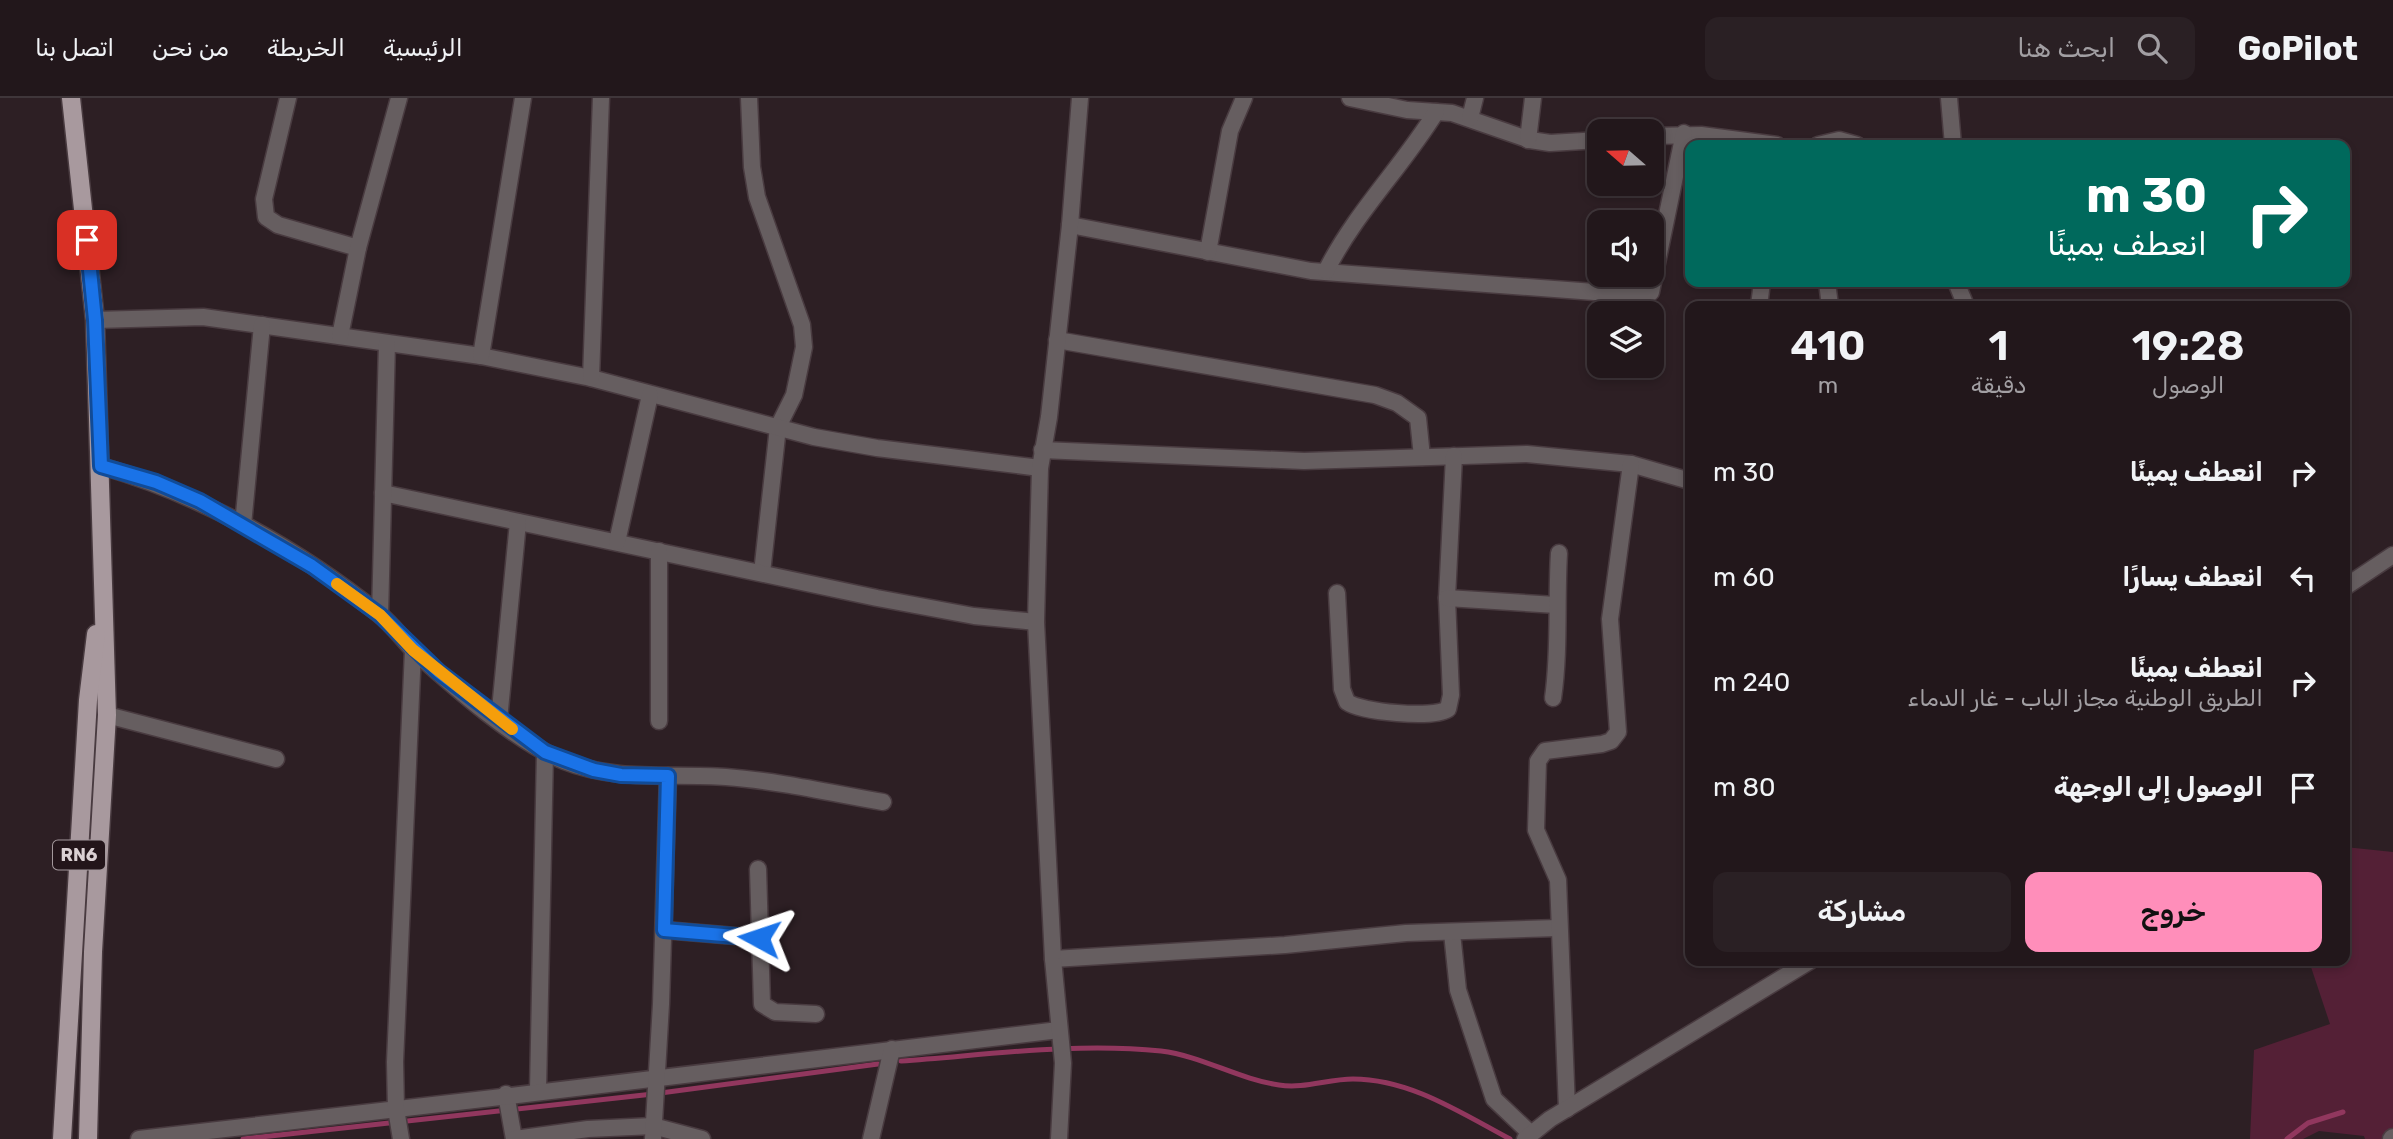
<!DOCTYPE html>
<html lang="ar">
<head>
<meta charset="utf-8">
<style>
  body { margin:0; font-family:Rubik,"Noto Sans Arabic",sans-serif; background:#2a2024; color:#f1f3f6; direction:rtl; height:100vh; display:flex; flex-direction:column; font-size:26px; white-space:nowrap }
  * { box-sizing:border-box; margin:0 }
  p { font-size:23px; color:#a29fa3 }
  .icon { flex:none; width:38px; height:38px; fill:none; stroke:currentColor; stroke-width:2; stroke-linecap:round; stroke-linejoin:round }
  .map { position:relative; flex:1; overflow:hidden; direction:ltr }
  .details { position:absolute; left:1685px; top:203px; width:665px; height:665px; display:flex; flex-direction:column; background:#22171b; border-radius:14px; box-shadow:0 4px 10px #0003,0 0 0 2px #3f363a; direction:rtl }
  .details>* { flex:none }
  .guide { position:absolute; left:1685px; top:42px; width:665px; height:147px; border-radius:14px; box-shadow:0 4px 10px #0003,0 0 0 2px #3f363a; direction:rtl; background:#00695c; color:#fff; overflow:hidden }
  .needle { width:46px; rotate:290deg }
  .buttons { position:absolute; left:1587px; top:21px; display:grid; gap:14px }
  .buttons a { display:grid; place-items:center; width:77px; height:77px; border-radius:14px; background:#22171b; box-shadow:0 4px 10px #0003,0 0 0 2px #3f363a; font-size:35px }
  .pin { position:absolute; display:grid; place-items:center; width:60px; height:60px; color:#fff; margin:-30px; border-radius:14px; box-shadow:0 4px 10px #0006 }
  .me { position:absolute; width:77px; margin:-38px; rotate:275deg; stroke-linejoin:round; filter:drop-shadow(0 0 5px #0008) }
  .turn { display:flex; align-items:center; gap:24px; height:147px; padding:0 28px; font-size:32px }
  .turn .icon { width:91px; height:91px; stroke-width:2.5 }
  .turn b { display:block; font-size:49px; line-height:60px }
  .eta { display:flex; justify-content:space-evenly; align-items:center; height:119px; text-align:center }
  .eta b { font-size:42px; font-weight:600; line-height:49px }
  .primary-button { display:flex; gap:14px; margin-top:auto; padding:14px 28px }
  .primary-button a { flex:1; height:80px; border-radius:14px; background:#ff8eba; color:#111; font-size:28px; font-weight:600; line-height:80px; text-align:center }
  .primary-button a+a { background:#2a2024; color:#f1f3f6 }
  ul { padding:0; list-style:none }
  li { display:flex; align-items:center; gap:21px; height:105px; padding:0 28px }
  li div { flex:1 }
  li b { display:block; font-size:26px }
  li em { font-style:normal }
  header { display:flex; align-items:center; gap:42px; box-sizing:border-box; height:98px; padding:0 35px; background:#22171b; border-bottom:2px solid #3f363a }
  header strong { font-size:33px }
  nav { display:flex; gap:38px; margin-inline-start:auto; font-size:24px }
  .search { width:490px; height:63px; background:#2a2024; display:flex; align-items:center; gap:18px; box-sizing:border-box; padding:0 24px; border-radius:14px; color:#a29fa3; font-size:26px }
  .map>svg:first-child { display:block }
  .green { fill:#542036 }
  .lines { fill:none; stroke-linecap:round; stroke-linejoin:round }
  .stream { stroke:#91375e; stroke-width:5 }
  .minor-casing { stroke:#493b40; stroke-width:19 }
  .tertiary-casing { stroke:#493b40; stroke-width:21 }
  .primary-casing { stroke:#493b40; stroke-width:21 }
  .minor { stroke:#665e60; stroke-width:16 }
  .tertiary { stroke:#665e60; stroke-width:18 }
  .primary { stroke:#a8999e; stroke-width:18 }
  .route-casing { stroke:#114b97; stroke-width:18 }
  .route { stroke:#1a73e8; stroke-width:12 }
  .slow { stroke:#f59e0b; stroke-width:12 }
  .labels { text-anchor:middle; stroke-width:7; stroke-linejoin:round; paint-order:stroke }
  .shield { fill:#23151a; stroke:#a3989c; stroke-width:2 }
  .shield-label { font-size:18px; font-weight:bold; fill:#dad0d3 }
</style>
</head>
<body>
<header>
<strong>GoPilot</strong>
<div class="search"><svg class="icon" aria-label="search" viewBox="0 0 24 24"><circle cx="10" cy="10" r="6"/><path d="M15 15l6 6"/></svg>ابحث هنا</div>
<nav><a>الرئيسية</a><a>الخريطة</a><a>من نحن</a><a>اتصل بنا</a></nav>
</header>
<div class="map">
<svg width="2393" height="1041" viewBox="0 0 2393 1041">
  <rect width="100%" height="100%" fill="#2d1f24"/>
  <path class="green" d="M2345 749 2393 754V1041H2365L2364 1038 2319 1033 2303 1041H2250L2254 952 2330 926 2309 863H2345Z"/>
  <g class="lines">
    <g class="stream">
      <path d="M901 963C987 957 1075 944 1161 953 1202 958 1238 981 1279 987 1304 991 1328 981 1353 981 1410 981 1461 1015 1510 1041"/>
      <path d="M243 1041 653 996 878 966"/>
      <path d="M2287 1041 2308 1025 2343 1014"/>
    </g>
    <defs>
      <g id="minor">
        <path d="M288 0 264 101 266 119 278 127 358 150"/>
        <path d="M749 0 752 69 757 99 802 227 804 249 794 297 778 329 762 475"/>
        <path d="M1350 0 1407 12 1452 15 1530 42 1550 45 1600 42"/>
        <path d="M1949 0 1953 47"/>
        <path d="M1470 20 1475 0"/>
        <path d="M1652 38 1701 37 1777 47"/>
        <path d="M1528 42 1533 0"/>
        <path d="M1818 47 1839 42 1857 47"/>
        <path d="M1070 127 1311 173 1608 195 1651 194 1684 35"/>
        <path d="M1208 154 1230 33 1244 0"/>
        <path d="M1326 173C1355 115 1402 69 1436 14"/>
        <path d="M1827 184 1830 208"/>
        <path d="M1956 184 1966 208"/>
        <path d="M1759 208 1762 184"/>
        <path d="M95 222 203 219 481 258 591 280 814 339 877 350 1040 370"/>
        <path d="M340 238 358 150 399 0"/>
        <path d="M1057 242 1375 297 1397 305 1418 320 1422 359"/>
        <path d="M481 258 523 0"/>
        <path d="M591 280 601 0"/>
        <path d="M1042 352 1304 363 1527 356 1631 366 1690 383"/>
        <path d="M101 368C201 397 297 450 379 516 393 527 403 542 415 554 454 589 516 644 564 663 616 684 672 675 726 679 779 683 831 695 883 704"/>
        <path d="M383 395 877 500 974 518 1036 524"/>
        <path d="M243 427 262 227"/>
        <path d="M617 444 650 297"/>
        <path d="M659 453V623"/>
        <path d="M2345 489 2393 457"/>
        <path d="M1337 495 1342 591 1347 604C1361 614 1433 621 1448 611L1451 597 1447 500 1454 358"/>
        <path d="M1447 500 1556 507"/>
        <path d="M380 517 387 245"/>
        <path d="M1553 600C1560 552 1556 504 1559 455"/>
        <path d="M107 617 276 661"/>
        <path d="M499 622 518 424"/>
        <path d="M758 771 762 906 775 914 816 916"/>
        <path d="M664 832 759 840"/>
        <path d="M1452 835 1458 892 1494 1001 1531 1036"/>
        <path d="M1053 861 1285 847 1406 835 1558 830"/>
        <path d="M538 992 545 654"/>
        <path d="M506 996 514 1041"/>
        <path d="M1567 1011 1558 782 1536 732 1538 663 1545 653 1602 646 1611 643 1618 634 1610 521 1631 366"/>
        <path d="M139 1041C446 1007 752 968 1059 932"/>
        <path d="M401 1041 396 1011 395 964 413 552"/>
        <path d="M515 1041 588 1031 653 1028 702 1041"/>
        <path d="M653 1041 661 906 668 678"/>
        <path d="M871 1041 892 951"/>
        <path d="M1059 1041 1063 965 1053 861 1036 524 1040 370 1049 319 1070 127 1080 0"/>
        <path d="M1525 1041 1550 1021 1810 863"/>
      </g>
      <path id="tertiary" d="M2392 1041 2393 1040"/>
      <g id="primary">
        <path d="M71 0 95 222 107 617 93 854 88 1041"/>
        <path d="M62 1041 88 602 96 536"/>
      </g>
    </defs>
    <use href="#minor" class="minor-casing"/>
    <use href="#tertiary" class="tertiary-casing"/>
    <use href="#primary" class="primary-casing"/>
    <use href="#minor" class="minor"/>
    <use href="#tertiary" class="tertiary"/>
    <use href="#primary" class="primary"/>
  </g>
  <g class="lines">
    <defs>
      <path id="route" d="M87 142 95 222 101 368 156 384 200 403 312 468 380 517 439 574 545 654 594 672 621 677 668 678 664 832 759 840"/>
    </defs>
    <use href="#route" class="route-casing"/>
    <use href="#route" class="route"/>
    <path class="slow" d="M337 486 380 517 413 552 512 631"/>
  </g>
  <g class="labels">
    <rect class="shield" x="53" y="742.5" width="52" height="29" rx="5"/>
    <g class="shield-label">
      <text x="79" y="763">RN6</text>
    </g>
  </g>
</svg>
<div class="buttons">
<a><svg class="needle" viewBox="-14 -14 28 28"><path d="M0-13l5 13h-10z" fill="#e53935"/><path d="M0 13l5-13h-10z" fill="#a29fa3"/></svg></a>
<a><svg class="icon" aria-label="sound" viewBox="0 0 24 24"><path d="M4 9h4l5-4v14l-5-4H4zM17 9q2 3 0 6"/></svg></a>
<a><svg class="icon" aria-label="layers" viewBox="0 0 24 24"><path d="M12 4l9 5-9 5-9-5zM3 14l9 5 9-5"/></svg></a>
</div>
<div class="pin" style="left:87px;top:142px;background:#d93025"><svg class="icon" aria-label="arrive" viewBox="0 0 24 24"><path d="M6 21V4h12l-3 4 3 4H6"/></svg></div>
<svg class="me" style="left:759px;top:840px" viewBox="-20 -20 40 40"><path d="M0-17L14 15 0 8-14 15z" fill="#1a73e8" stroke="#fff" stroke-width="4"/></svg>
<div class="guide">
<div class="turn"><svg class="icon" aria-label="right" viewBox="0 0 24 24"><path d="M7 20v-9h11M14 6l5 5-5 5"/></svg><div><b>30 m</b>انعطف يمينًا</div></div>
</div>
<section class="details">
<div class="eta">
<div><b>19:28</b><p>الوصول</p></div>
<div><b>1</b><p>دقيقة</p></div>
<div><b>410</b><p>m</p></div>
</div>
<ul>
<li><svg class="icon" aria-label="right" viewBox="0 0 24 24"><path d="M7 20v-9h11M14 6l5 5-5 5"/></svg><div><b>انعطف يمينًا</b></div><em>30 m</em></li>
<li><svg class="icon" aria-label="left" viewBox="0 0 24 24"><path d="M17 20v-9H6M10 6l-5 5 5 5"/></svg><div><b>انعطف يسارًا</b></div><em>60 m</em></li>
<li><svg class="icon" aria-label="right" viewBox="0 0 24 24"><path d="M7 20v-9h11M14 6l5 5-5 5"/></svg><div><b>انعطف يمينًا</b><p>الطريق الوطنية مجاز الباب - غار الدماء</p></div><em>240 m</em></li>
<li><svg class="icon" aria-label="arrive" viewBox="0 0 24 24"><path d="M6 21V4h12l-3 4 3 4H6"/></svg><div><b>الوصول إلى الوجهة</b></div><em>80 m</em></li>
</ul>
<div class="primary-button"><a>خروج</a><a>مشاركة</a></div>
</section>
</div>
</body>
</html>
